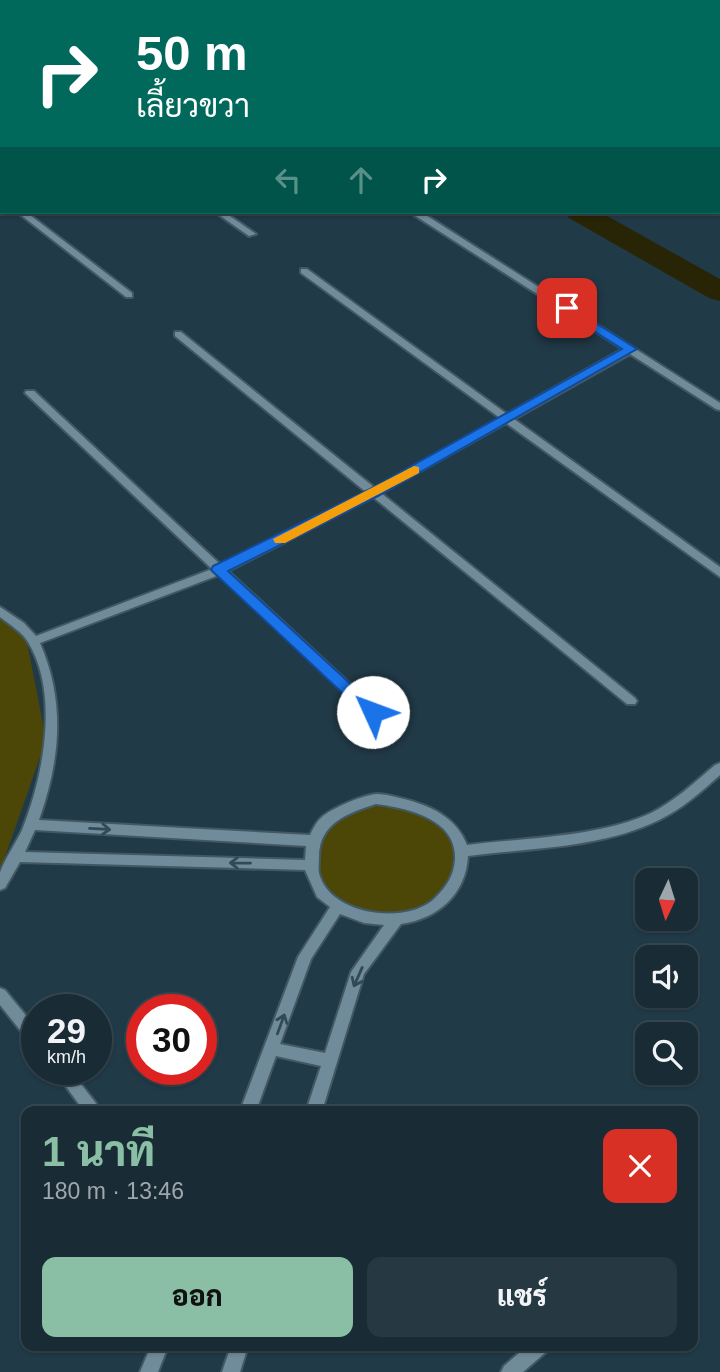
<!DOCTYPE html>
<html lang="th">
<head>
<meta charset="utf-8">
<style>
  body { margin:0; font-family:Arial,Sarabun,sans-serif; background:#263841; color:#f1f3f6; height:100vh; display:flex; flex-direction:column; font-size:26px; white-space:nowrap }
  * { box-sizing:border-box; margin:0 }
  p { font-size:23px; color:#9fa7ad }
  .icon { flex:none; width:38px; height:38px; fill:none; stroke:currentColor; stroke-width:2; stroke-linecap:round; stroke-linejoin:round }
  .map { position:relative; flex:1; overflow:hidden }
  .side { position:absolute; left:21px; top:1106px; width:677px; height:245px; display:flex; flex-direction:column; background:#192c35; border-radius:14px; box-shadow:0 2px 5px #0004,0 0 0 2px #374850 }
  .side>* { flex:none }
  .guide { position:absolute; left:0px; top:0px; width:721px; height:214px; box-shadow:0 2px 5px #0004,0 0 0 2px #374850; background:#00695c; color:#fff; overflow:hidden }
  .needle { width:46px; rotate:184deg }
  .fabs { position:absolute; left:635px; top:868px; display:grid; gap:14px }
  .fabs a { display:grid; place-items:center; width:63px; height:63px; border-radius:14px; background:#192c35; box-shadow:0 2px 5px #0004,0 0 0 2px #374850; font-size:35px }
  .speed { position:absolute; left:21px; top:994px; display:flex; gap:14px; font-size:35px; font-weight:700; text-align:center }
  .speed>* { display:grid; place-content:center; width:91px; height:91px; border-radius:50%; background:#192c35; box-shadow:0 2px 5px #0004,0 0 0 2px #374850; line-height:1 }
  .speed small { font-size:18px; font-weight:400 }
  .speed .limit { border:10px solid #d22; background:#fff; color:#111 }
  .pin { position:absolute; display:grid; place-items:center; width:60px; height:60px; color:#fff; margin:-30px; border-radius:14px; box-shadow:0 4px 10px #0006 }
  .me { position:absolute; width:77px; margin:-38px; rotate:313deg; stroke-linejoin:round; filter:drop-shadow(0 0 5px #0008) }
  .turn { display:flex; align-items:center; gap:24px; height:147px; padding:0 21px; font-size:32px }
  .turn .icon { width:91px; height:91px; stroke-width:2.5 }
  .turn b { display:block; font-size:49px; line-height:60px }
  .lanes { display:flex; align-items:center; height:66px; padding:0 21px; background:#0003; justify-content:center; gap:35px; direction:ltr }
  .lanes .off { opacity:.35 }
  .round { display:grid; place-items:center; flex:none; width:74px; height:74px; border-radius:14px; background:#263841 }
  .headline { display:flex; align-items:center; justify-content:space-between; height:119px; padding:0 21px }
  h1 { font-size:42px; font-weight:800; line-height:52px; color:#8abfa5 }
  .button { display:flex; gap:14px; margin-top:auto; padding:14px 21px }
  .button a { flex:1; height:80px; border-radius:14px; background:#8abfa5; color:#111; font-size:28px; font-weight:800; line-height:80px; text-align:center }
  .button a+a { background:#263841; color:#f1f3f6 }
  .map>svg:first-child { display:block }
  .green { fill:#4d4707 }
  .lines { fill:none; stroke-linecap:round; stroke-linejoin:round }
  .canal { fill:#282507; fill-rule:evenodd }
  .minor-casing { stroke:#425863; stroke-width:4 }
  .minor { fill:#708c9a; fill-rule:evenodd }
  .oneway { stroke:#314a58 }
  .route { fill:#1a73e8; stroke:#114b97; stroke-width:2 }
  .slow { fill:#f59e0b }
</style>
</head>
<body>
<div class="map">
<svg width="720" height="1372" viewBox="0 0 720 1372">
  <rect width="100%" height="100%" fill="#213a47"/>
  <g class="green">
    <path d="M0 613 26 637 46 740 0 871Z"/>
    <path d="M376 799 404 801 451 828 460 876 424 912 365 918 319 889C312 819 314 826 376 799Z"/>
  </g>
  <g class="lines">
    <g class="canal">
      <path d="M194 0H219L221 2H195Z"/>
      <path d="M565 212H600L720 279V301L709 298 569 218Z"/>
    </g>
    <defs>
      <g id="minor">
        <path d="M342 0H351L352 2H344Z"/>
        <rect x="719" y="8" width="1" height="4"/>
        <rect x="0" y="64" width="2" height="6"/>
        <rect x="0" y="147" width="2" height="5"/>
        <rect x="719" y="183" width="1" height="6"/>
        <path d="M0 193 2 194V200L0 199Z"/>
        <path d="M17 212H26L132 293V297H126Z"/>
        <path d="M215 212H224L256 234 249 236Z"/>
        <path d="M413 212H421L720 403V410L716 409 630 354 514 419 720 567V577L506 423 381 493 635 698 637 701 635 704H627L373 497 228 571 377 709 379 712 377 715H369L219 575 40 643C66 703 60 760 39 820L310 835C313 829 316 822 322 817 332 808 363 795 377 794 385 794 396 797 404 799 431 806 456 817 467 845 523 838 600 837 651 813 675 801 695 782 715 765L720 763V775C701 792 682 809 659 820 602 848 531 848 468 856 466 894 438 919 401 924L364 974 322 1111H306L321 1066 276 1056 256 1111H240L298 957 330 907 317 897 305 870 20 862 5 888 0 890C0 885 0 878 0 873 2 864 17 841 22 830 43 778 60 694 28 642 22 632 9 624 0 617V607L24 623 36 636 212 569 25 393 26 391H34L221 565 366 492 175 336V332H181L375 488 500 418 301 273V269H307L507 414 623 349 414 215ZM376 804C407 808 457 819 455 859 454 875 447 886 436 897 409 926 329 916 319 873 318 868 319 862 319 857 319 823 348 813 376 804ZM35 830 306 846 305 860 25 852ZM340 914 364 923 384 925 351 972 325 1053 280 1044 311 959Z"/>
        <path d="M0 988 5 990 37 1029V1046L32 1045 0 1005Z"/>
        <path d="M53 1069H69L95 1102 98 1107 96 1111H84Z"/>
        <path d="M151 1346H168L158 1372H140Z"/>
        <path d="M231 1346H248L240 1372H222Z"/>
        <path d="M527 1346H549L546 1352 523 1372H501L504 1366Z"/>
      </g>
    </defs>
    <use href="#minor" class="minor-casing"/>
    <use href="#minor" class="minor"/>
  </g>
  <defs><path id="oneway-shaft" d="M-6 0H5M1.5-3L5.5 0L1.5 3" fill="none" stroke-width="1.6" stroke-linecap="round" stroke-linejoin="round" transform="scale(1.75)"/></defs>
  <g class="oneway">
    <use href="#oneway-shaft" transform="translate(100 829) rotate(3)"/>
    <use href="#oneway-shaft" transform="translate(240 863) rotate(-179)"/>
    <use href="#oneway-shaft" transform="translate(358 977) rotate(114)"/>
    <use href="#oneway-shaft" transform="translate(281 1024) rotate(-70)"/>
  </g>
  <path class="route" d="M567 305 637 349 378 496 228 571 381 712 373 718 367 716 211 570 213 566 368 490 622 349 562 311 561 308Z"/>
  <path class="slow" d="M414 466 419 467V473L285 543H275L273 539Z"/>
</svg>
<div class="fabs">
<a><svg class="needle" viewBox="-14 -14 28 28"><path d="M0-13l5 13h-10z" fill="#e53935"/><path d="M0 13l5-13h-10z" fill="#9fa7ad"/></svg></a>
<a><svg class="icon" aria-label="sound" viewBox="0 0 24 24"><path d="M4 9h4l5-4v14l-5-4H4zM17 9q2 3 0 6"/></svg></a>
<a><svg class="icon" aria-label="search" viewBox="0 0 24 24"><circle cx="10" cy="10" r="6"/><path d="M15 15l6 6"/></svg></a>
</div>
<div class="speed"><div>29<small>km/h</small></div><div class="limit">30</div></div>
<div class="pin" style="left:567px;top:308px;background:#d93025"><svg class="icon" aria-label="arrive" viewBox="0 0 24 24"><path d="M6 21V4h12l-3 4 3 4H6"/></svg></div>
<svg class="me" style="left:373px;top:712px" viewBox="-20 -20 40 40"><circle r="19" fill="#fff"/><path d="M0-13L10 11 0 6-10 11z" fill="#1a73e8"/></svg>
<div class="guide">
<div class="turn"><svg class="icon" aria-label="right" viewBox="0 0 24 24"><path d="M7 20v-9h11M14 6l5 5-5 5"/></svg><div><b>50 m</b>เลี้ยวขวา</div></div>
<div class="lanes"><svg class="icon off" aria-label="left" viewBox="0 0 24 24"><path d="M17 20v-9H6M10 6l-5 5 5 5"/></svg><svg class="icon off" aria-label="ahead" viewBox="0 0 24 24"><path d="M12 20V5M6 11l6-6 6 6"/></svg><svg class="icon" aria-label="right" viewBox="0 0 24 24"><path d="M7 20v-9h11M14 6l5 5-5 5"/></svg></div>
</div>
<section class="side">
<div class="headline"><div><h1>1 นาที</h1><p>180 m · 13:46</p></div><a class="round" style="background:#d93025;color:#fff"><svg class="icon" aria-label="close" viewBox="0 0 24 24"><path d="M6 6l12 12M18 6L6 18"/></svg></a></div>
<div class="button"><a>ออก</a><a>แชร์</a></div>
</section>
</div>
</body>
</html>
